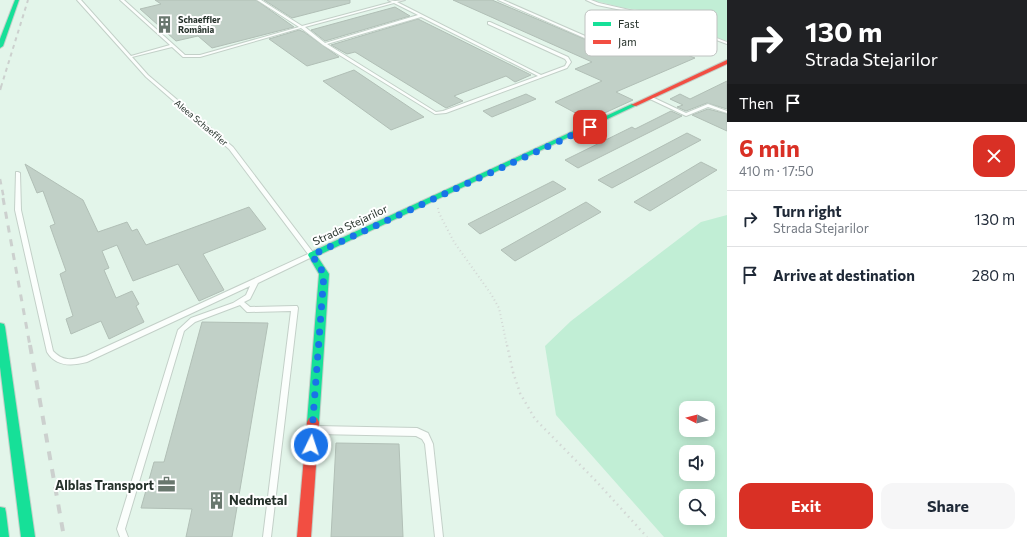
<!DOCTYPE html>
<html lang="en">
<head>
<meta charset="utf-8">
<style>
  body { margin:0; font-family:Commissioner,sans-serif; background:#f6f6f7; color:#1f2937; height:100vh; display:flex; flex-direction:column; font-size:15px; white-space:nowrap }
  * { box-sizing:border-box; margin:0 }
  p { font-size:13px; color:#747a83 }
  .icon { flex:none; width:22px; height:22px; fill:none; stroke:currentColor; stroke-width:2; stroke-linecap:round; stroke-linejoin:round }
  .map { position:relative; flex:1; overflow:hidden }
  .panel { display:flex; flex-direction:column; background:#fff; width:300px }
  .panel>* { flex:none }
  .guide { background:#202124; color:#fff; overflow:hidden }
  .needle { width:26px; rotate:276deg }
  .fabs { position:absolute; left:679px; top:401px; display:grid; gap:8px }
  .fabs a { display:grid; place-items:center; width:36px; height:36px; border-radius:8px; background:#fff; box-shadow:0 2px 10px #0003; font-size:20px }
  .pin { position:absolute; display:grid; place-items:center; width:34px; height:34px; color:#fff; margin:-17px; border-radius:8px; box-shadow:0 2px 6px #0006 }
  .me { position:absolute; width:44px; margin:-22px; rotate:4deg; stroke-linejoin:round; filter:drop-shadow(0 0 3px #0008) }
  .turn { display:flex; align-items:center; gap:14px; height:84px; padding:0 12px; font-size:18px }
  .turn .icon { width:52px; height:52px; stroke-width:2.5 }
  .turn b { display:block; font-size:28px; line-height:34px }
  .then { display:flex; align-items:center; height:38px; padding:0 12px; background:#0003; gap:8px; font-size:15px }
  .round { display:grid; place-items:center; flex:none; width:42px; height:42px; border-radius:12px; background:#f6f6f7 }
  .headline { display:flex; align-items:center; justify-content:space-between; height:68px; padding:0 12px }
  h1 { font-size:24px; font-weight:700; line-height:30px; color:#d93025 }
  .cta { display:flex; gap:8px; margin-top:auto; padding:8px 12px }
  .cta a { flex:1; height:46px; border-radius:12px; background:#d93025; color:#fff; font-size:16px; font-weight:700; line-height:46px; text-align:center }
  .cta a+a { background:#f6f6f7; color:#1f2937 }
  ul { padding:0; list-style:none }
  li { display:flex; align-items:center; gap:12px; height:56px; padding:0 12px; border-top:1px solid #e0e1e3 }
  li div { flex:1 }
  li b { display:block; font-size:15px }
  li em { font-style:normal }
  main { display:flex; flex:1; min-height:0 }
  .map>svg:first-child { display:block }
  .green { fill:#c1eed5; fill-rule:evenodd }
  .building { fill:#c1d0c7; stroke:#b1bfb6 }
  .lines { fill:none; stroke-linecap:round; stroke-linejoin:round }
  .lane-casing { stroke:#c3d0c8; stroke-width:2 }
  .fast-casing { stroke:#c3d0c8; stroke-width:2 }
  .jam-casing { stroke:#c3d0c8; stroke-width:2 }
  .path-far1 { stroke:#d3d8d5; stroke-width:2; stroke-dasharray:1 3; stroke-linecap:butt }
  .path { stroke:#d3d8d5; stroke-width:2.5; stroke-dasharray:1.5 4; stroke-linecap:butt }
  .lane { fill:#fbfefc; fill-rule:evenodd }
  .fast { fill:#16e098; fill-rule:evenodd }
  .jam { fill:#f24e42; fill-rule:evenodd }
  .rail-far3 { stroke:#ccd0ce; stroke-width:2; stroke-dasharray:4 4; stroke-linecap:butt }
  .rail-far2 { stroke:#ccd0ce; stroke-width:2.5; stroke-dasharray:5.5 5.5; stroke-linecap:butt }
  .rail-far1 { stroke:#ccd0ce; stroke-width:3; stroke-dasharray:7 7; stroke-linecap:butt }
  .rail { stroke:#ccd0ce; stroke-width:4; stroke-dasharray:9 9; stroke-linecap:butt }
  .route { stroke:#1a73e8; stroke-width:7; stroke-dasharray:0 12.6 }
  .labels { text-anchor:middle; stroke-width:4; stroke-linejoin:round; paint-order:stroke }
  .far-poi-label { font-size:9px; font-weight:bold; fill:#27332c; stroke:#fff; text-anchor:start }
  .far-street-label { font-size:9px; fill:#27332c; stroke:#fff }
  .street-label { font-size:11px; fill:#27332c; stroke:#fff }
  .near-poi-label { font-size:13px; font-weight:bold; fill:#27332c; stroke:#fff; text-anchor:end }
  .key { fill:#fff; stroke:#bec2c0; stroke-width:1 }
  .key-label { font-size:11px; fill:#27332c }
</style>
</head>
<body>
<main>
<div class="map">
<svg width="727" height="537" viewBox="0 0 727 537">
  <rect width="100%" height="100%" fill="#e3f5ea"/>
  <g class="green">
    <path d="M592 0H727V41L639 10 624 8Z"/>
    <path d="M727 215V537H664L556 415 545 346 571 321 701 222ZM686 408H708V430H686ZM686 452H708V474H686ZM686 496H708V518H686Z"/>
  </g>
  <g class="building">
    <path d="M155 0H256L294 27 212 48 198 36 176 41 140 9 161 4Z"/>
    <path d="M264 0H350V3L292 18Z"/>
    <path d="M453 0H492L615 52 642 40 649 42 651 41 695 58 616 92 633 100 598 116 592 113 583 117 555 102 602 81 575 69 592 62Z"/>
    <path d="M395 7 410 16 325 41 311 30Z"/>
    <path d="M418 19 531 75 515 82 506 76 454 96 463 101 446 108 355 52 347 54 331 45Z"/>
    <path d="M299 30 304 32 339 57 307 66 269 39Z"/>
    <path d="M354 70 424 117 391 130 323 81Z"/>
    <path d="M727 81V109L707 103 686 111 677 107 683 105 670 99 680 94 690 99Z"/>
    <path d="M526 94 536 99 492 117 483 111Z"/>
    <path d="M708 109 727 114V131L692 115Z"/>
    <path d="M671 111 682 116 578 168 565 160 632 127 635 129Z"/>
    <path d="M687 133 701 140 612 188 598 180Z"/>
    <path d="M701 162 717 170 650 211 634 202Z"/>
    <path d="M25 164 83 200 98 232 127 222 132 231 137 229 146 245 249 207 266 229 203 254 224 290 199 301 178 264 133 281 117 245 102 251 109 268 104 270 116 298 132 291 139 304 136 306 144 322 109 339 101 321 71 334 66 319 73 316 60 274 66 271 50 226 55 224 43 191 37 193Z"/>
    <path d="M553 181 566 189 480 234 468 224Z"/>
    <path d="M586 202 601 212 515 261 501 250Z"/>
    <path d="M202 322 268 323 232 537H186L192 509 141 508 154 462H164Z"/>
    <path d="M336 443 399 444 403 537H331Z"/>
  </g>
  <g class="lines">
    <defs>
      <g id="lane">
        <path d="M77 0H81L131 56 170 45 120 0H124L185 55H200L299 27 257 0H261L302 26 392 2 388 0 395 1 405 0 397 2 541 75 565 66 567 62 565 59 488 24V22H490L568 57 571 62 567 68 446 113 435 114 323 45 301 28 200 57H183L172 47 132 57 148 75 233 147 315 255 314 256 258 283 250 299 244 302 250 307 295 306H297L298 308 271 537H263L291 311 249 312H247L240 305 195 322 184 331 125 529 128 537H120L117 529 178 330 191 318 233 303 246 295 250 286 87 362C72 366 56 367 47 352L15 210 16 172H18L20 173 21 210 53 351C63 362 73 360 86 356L308 254 229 149 146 77ZM394 3 418 15 325 43 305 27ZM421 17 538 76 443 111 436 112 327 44Z"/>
        <path d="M498 0H503L608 46 605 47Z"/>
        <path d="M586 0H591L599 3 634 11 649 12 727 42V44L671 23 635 17 631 14V12L597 5ZM635 13 648 14 662 19 637 15Z"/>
        <path d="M650 97H652L686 113 708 104 727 111V113L708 107 686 116 650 99Z"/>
        <path d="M316 426 417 428 428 433 433 444 443 537H435L425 444 422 439 416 436 316 434 313 433 312 430 313 427Z"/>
      </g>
      <g id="fast">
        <path d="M15 0H19L3 46 0 48V39Z"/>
        <path d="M632 104 637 105 317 256 329 274 319 422 317 426 313 427 309 426 307 422 319 274 308 255 309 253Z"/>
        <path d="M0 323 4 324 5 327 35 537H21L0 367Z"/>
        <path d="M0 507 5 508 6 513 9 537H0Z"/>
      </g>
      <g id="jam">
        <path d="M727 60V64L636 106 631 105Z"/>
        <path d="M313 417 317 418 319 422 311 537H297L307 422 309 418Z"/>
      </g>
    </defs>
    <use href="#lane" class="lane-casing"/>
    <use href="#fast" class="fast-casing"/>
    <use href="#jam" class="jam-casing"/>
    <path class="path-far1" d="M438 208 439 213 454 242 491 294 499 308 507 346"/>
    <path class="path" d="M507 345 513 372 520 393 535 419 596 481 647 537"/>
    <use href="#lane" class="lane"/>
    <use href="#fast" class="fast"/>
    <use href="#jam" class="jam"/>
    <path class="rail-far3" d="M1 87 28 0"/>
    <g class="rail-far2">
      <path d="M0 90 1 86"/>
      <path d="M0 179 4 199"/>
    </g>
    <path class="rail-far1" d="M3 198 30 346"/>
    <path class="rail" d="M30 345 64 537"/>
  </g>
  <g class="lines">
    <path class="route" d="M311 445 324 274 312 255 590 127"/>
  </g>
  <defs>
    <symbol id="building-bare" viewBox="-9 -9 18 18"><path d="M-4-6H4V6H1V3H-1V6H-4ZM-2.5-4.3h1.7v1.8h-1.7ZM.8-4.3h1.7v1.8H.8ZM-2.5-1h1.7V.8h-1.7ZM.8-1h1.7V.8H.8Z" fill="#69776e" stroke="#fff" stroke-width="2.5" paint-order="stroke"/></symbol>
    <symbol id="office-bare" viewBox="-9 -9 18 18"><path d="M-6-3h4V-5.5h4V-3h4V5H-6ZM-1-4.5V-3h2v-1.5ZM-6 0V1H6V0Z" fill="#69776e" stroke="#fff" stroke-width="2.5" paint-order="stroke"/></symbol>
  </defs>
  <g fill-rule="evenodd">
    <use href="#building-bare" x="152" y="12" width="25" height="25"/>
    <use href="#office-bare" x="154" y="472" width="25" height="25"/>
    <use href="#building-bare" x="204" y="488" width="25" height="25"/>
  </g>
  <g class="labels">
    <g class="far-poi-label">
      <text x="178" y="23">Schaeffler<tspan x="178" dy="10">România</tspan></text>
    </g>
    <g class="far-street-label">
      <text transform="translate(201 123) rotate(40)" y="3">Aleea Schaeffler</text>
    </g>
    <g class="street-label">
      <text transform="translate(350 225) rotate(-25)" y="4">Strada Stejarilor</text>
    </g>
    <g class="near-poi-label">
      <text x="154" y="490">Alblas Transport</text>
      <text x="229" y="505" text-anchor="start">Nedmetal</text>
    </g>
  </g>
  <rect x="585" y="10" width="132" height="46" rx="6" class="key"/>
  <rect x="593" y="22" width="18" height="4" fill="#16e098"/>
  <rect x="593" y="40" width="18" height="4" fill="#f24e42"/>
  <g class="key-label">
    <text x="618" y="28">Fast</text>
    <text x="618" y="46">Jam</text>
  </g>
</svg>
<div class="fabs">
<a><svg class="needle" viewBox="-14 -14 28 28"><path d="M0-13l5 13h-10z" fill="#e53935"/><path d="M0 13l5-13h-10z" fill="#747a83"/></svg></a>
<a><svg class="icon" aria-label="sound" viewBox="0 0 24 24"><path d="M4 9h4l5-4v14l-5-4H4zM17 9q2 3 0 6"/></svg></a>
<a><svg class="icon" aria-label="search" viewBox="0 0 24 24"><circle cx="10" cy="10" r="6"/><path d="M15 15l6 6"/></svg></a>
</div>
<div class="pin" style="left:590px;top:127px;background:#d93025"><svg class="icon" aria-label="arrive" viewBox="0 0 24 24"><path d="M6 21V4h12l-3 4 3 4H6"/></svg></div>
<svg class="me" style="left:311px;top:445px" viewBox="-20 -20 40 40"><circle r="17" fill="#1a73e8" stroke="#fff" stroke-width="3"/><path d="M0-11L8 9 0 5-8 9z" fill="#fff"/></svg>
</div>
<section class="panel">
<div class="guide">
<div class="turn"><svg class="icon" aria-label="right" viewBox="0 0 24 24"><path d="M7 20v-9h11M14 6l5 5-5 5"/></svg><div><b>130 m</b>Strada Stejarilor</div></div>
<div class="then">Then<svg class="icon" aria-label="arrive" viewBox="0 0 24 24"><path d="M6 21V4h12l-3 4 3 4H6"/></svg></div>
</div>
<div class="headline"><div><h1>6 min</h1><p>410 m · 17:50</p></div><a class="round" style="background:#d93025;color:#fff"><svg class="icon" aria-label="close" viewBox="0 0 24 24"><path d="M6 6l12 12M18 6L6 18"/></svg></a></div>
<ul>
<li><svg class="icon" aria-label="right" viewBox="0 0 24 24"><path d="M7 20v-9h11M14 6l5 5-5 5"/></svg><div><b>Turn right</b><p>Strada Stejarilor</p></div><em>130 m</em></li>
<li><svg class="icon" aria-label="arrive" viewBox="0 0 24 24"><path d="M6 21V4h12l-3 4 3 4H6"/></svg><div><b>Arrive at destination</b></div><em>280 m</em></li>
</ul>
<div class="cta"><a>Exit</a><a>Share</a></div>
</section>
</main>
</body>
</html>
